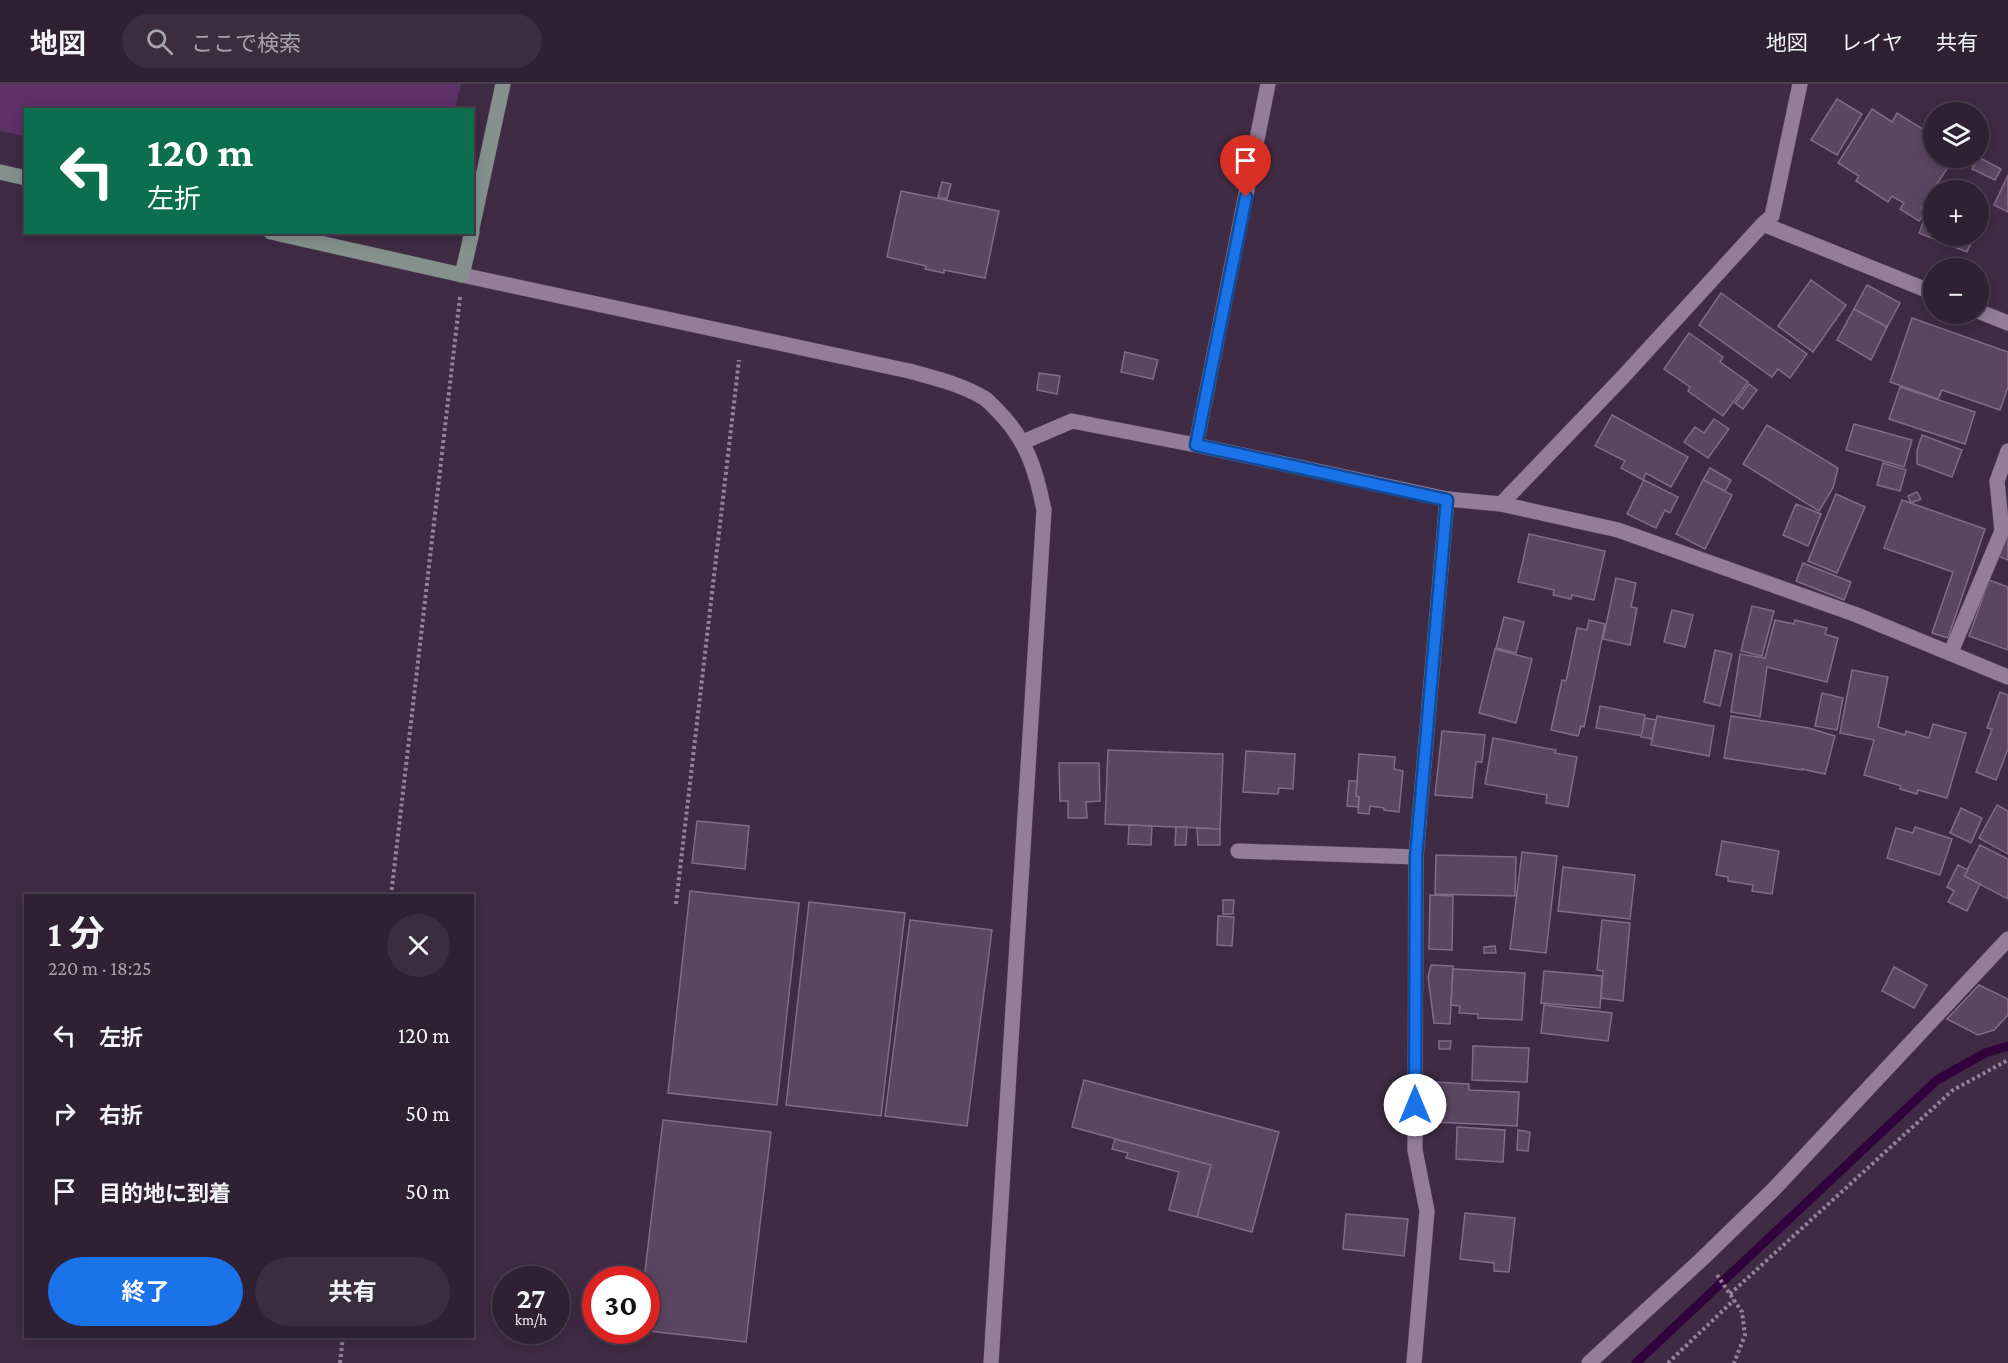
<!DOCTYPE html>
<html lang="ja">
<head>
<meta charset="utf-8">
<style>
  body { margin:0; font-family:"Crimson Pro","Noto Sans JP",serif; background:#3b2d3f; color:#f1f3f6; height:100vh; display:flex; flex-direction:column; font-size:22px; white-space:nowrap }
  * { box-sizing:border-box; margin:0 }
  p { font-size:20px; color:#a7a3ac }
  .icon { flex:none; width:33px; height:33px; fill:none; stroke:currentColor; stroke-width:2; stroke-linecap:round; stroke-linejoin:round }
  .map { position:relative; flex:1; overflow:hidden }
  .details { position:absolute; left:24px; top:810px; width:450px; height:444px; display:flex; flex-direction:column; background:#2f2033; border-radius:0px; box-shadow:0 3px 15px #0003,0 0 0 2px #4a3e4e }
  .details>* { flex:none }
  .top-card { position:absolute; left:24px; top:24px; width:450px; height:126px; border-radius:0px; box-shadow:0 3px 15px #0003,0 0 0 2px #4a3e4e; background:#0b6e4f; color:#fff; overflow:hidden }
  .buttons { position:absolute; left:1923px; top:18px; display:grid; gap:12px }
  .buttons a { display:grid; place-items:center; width:66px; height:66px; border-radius:50%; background:#2f2033; box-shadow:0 3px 15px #0003,0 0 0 2px #4a3e4e; font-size:30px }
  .speed { position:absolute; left:492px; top:1182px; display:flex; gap:12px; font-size:30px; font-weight:700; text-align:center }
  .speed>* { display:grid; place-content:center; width:78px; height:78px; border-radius:50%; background:#2f2033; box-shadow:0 3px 15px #0003,0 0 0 2px #4a3e4e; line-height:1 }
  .speed small { font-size:15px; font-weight:400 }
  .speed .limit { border:9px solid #d22; background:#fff; color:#111 }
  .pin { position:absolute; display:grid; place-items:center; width:51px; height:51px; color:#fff; margin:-62px -26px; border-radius:50% 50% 50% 0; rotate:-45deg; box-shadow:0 0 6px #0007 }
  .pin .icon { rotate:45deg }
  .me { position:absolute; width:66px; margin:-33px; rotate:0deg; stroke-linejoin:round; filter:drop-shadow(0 0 4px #0008) }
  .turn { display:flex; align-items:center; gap:21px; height:126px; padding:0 24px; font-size:27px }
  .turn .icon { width:78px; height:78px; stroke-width:2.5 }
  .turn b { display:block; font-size:42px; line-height:51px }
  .round { display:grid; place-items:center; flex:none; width:63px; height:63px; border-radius:32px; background:#3b2d3f }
  .overview { display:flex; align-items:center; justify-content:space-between; height:102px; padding:0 24px }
  h1 { font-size:36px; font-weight:700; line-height:45px }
  .primary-button { display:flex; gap:12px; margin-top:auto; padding:12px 24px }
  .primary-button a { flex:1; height:69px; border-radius:36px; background:#1a73e8; color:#fff; font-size:24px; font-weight:700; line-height:69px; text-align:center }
  .primary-button a+a { background:#3b2d3f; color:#f1f3f6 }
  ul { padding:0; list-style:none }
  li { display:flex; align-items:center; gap:18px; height:78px; padding:0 24px }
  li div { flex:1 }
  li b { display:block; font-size:22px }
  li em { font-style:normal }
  header { display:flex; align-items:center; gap:36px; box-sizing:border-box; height:84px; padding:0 30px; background:#2f2033; border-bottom:2px solid #4a3e4e }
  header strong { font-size:28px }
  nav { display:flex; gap:33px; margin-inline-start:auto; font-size:21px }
  .search { width:420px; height:54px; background:#3b2d3f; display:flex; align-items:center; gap:15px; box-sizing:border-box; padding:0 21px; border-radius:33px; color:#a7a3ac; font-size:22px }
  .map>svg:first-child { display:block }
  .green { fill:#5e3169 }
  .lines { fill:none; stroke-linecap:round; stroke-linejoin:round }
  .stream { stroke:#31033c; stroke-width:9 }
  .building { fill:#5b4661; stroke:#816b87; stroke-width:1.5 }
  .lane-casing { stroke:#59485d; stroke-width:16 }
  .street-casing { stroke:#59485d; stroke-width:16 }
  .secondary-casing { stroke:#59485d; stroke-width:16 }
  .path { stroke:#948498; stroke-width:4; stroke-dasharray:3 3; stroke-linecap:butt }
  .lane { stroke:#937d99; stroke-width:15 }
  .street { stroke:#937d99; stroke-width:15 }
  .secondary { stroke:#85918d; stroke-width:15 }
  .route-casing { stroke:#114b97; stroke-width:15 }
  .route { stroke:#1a73e8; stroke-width:10 }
</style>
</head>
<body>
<header>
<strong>地図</strong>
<div class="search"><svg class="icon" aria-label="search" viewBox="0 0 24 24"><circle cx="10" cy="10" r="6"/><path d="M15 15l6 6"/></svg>ここで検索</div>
<nav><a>地図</a><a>レイヤ</a><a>共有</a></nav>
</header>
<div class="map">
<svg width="2008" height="1279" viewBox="0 0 2008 1279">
  <rect width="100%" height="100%" fill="#3f2b44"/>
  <path class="green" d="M0 0H461L455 25 26 26 25 52 0 47Z"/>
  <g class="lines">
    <path class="stream" d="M1636 1279 1937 996 1985 969 2008 962"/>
  </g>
  <g class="building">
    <path d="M1837 15 1862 30 1837 71 1811 56Z"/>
    <path d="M1872 25 1892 38 1897 29 1934 52V74H1954L1921 124 1926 127 1919 137 1900 125 1904 119 1892 112 1888 118 1856 97 1859 92 1838 79Z"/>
    <path d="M1978 73 2001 85 1995 96 1972 85Z"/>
    <path d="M2008 91V128L1994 121Z"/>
    <path d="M942 98 951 100 947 115 938 113Z"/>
    <path d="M901 107 999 127 985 194 944 186V189L925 185 926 182 887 173Z"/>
    <path d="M1931 119 1934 120V152H1974L1967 168 1919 149Z"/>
    <path d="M1811 196 1846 221 1813 268 1778 242Z"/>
    <path d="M1867 201 1900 219 1887 243 1854 225Z"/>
    <path d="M1721 209 1807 270 1790 294 1778 285 1772 293 1699 241Z"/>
    <path d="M1854 225 1887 243 1871 276 1837 256Z"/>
    <path d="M1912 234 2008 268V303L2000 326 1942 306 1938 315 1890 298Z"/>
    <path d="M1689 249 1723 273 1720 278 1748 298 1723 332 1688 307 1690 303 1664 285Z"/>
    <path d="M1125 268 1158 276 1153 295 1121 288Z"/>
    <path d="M1039 289 1060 292 1057 310 1037 306Z"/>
    <path d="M1749 300 1757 306 1743 325 1735 319Z"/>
    <path d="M1900 303 1975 328 1965 360 1889 335Z"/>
    <path d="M1612 331 1688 373 1671 403 1646 389 1643 396 1621 384 1625 377 1595 362Z"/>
    <path d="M1714 335 1729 345 1708 374 1684 358 1695 343 1704 349Z"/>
    <path d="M1854 340 1912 356 1904 383 1846 366Z"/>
    <path d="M1767 341 1838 384 1833 404 1819 427 1743 380Z"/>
    <path d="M1922 351 1962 366 1952 393 1917 380V366Z"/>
    <path d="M1883 379 1906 386 1900 407 1877 401Z"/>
    <path d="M1710 384 1731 396 1725 407 1703 396Z"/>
    <path d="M1644 396 1678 413 1670 429 1665 426 1656 444 1627 430Z"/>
    <path d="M1703 396 1732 411 1705 465 1676 450Z"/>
    <path d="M1917 408 1921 415 1911 419 1908 412Z"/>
    <path d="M1836 410 1865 423 1837 489 1808 477Z"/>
    <path d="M1902 416 1985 445 1948 554 1932 549 1953 488 1884 464Z"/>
    <path d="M1796 420 1821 430 1808 462 1783 451Z"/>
    <path d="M2008 446V476L1998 472Z"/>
    <path d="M1529 450 1605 467 1594 516 1572 511 1571 515 1553 511 1554 506 1518 498Z"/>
    <path d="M1803 479 1851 498 1844 516 1796 497Z"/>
    <path d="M1616 494 1636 499 1631 523 1637 524 1630 561 1603 555Z"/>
    <path d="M1989 496 2008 503V566L1969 552Z"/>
    <path d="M1752 522 1774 527 1762 572 1741 567Z"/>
    <path d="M1672 526 1693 531 1685 563 1664 558Z"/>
    <path d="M1504 533 1524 538 1516 569 1496 564Z"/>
    <path d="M1589 536 1605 540 1584 643 1581 642 1578 652 1551 646 1562 596 1566 597 1577 544 1587 546Z"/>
    <path d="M1775 536 1794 540 1795 536 1827 544 1825 550 1838 554 1827 598 1767 583 1760 633 1731 628 1740 570 1765 574Z"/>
    <path d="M1495 565 1532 575 1516 639 1479 629Z"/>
    <path d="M1715 566 1732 570 1720 622 1704 618Z"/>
    <path d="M1852 586 1888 593 1878 643 1905 651 1906 647 1929 654 1933 640 1966 649 1947 714 1918 706 1917 710 1900 705 1901 702 1864 691 1874 656 1840 649Z"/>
    <path d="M2000 608 2008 611V665L1996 696 1976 688 1992 645 1987 644Z"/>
    <path d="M1822 609 1843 614 1837 646 1815 642Z"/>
    <path d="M1600 622 1645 631 1642 652 1596 644Z"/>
    <path d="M1657 632 1714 642 1709 672 1651 661Z"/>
    <path d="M1731 632 1809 644 1835 652 1825 690 1802 685V686L1724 674Z"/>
    <path d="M1645 634 1656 636 1652 655 1641 653Z"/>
    <path d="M1442 647 1485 651 1482 678H1476L1472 714 1435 711Z"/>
    <path d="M1493 654 1556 666 1555 669 1577 673 1568 723 1546 719 1547 711 1485 700Z"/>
    <path d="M1108 666 1223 670 1220 745 1105 740Z"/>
    <path d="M1246 667 1295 670 1293 705 1279 704 1278 710 1243 708Z"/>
    <path d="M1359 670 1395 673 1394 685 1403 687 1399 728 1384 726V724L1370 722 1369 730 1358 729 1359 713 1356 712Z"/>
    <path d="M1059 679H1099L1100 717 1086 718 1087 734H1068V717H1060Z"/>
    <path d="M1349 697H1357L1356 712 1359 713 1358 723 1347 722Z"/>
    <path d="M1997 721 2008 727V770L1979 754Z"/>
    <path d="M1961 724 1982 734 1971 759 1950 749Z"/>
    <path d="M697 737 749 742 745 785 692 779Z"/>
    <path d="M1129 741 1152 742 1151 761 1128 760Z"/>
    <path d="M1176 743H1187L1186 761H1175Z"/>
    <path d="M1915 743 1952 755 1940 791 1887 774 1896 744 1913 749Z"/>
    <path d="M1197 744 1220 745V761H1198Z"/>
    <path d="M1722 757 1779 767 1772 810 1752 807 1753 801 1728 797V793L1716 791Z"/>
    <path d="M1980 761 2008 775V815L1964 792Z"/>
    <path d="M1522 768 1557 772 1546 869 1510 865Z"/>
    <path d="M1436 771 1516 773 1515 812 1435 810Z"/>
    <path d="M1958 781 1968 786 1964 792 1980 800 1967 827 1948 818 1954 807 1947 803Z"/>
    <path d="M1563 783 1635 791 1630 835 1558 827Z"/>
    <path d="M690 807 799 819 777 1021 668 1009Z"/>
    <path d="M1430 811 1453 812 1452 866 1429 865Z"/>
    <path d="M1223 816H1234L1233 830H1223Z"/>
    <path d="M809 818 905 829 881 1032 786 1021Z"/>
    <path d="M1218 832 1234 833 1232 862 1217 861Z"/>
    <path d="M910 836 992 846 967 1042 885 1032Z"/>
    <path d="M1602 836 1630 839 1623 917 1601 914 1603 887 1597 886Z"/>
    <path d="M1495 862 1496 869H1484V863Z"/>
    <path d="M1431 881 1453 882 1450 940 1434 939 1428 893Z"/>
    <path d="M1894 883 1927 901 1914 924 1882 907Z"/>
    <path d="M1453 885 1525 889 1522 936 1478 934V930L1459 929 1460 922 1451 921Z"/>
    <path d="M1544 887 1602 892 1600 924 1541 919Z"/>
    <path d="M1979 901 2008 915V931L1994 946 1978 951 1947 935Z"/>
    <path d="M1544 921 1612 929 1608 957 1541 949Z"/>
    <path d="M1439 957H1451L1450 965H1439Z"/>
    <path d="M1473 962 1529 964 1527 998 1472 996Z"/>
    <path d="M1084 996 1279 1048 1252 1148 1197 1133 1211 1081 1072 1043Z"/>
    <path d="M1435 998 1469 1000V1006L1519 1008 1517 1042 1433 1038Z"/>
    <path d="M663 1036 771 1048 746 1258 639 1246H646V1196H644Z"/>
    <path d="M1457 1043 1505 1046 1503 1078 1456 1075Z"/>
    <path d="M1518 1046 1530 1048 1528 1067 1517 1066Z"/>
    <path d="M1115 1055 1211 1081 1197 1133 1169 1126 1179 1088 1126 1074 1128 1069 1112 1065Z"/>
    <path d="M1465 1129 1515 1134 1509 1188 1494 1187V1179L1460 1175Z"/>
    <path d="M1346 1130 1408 1135 1404 1172 1343 1165Z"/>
  </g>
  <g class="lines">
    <defs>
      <path id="lane" d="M1951 568 2002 447 1997 397 2008 367"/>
      <g id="street">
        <path d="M1763 140 1934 209"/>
        <path d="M462 191 909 287C934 294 961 300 984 314 989 317 993 322 997 326 1027 356 1036 386 1044 426L991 1279"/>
        <path d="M1978 227 2008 239"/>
        <path d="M1023 358 1072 337 1196 361 1447 415 1501 420 1618 446 1857 531 2008 593"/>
        <path d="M1196 361 1268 0"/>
        <path d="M1501 420 1622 294 1763 140 1772 132 1800 0"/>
        <path d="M1238 767 1416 773"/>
        <path d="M1414 1279 1427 1127 1415 1066 1416 773 1447 415"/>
        <path d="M1589 1279 1702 1175 1774 1105 2008 855"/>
      </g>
      <g id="secondary">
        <path d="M0 88 26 94"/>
        <path d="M472 144 503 0"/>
        <path d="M271 148 462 191 472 148"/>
      </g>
    </defs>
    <use href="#lane" class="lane-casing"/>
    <use href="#street" class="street-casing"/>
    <use href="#secondary" class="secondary-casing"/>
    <g class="path">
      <path d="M391 812 460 213"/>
      <path d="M676 820 739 276"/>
      <path d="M1717 1191 1742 1228 1745 1251 1734 1279"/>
      <path d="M1730 1210 1953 1006 2008 976"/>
      <path d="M340 1279 343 1252"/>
      <path d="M1668 1279 1734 1216"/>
    </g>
    <use href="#lane" class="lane"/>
    <use href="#street" class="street"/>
    <use href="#secondary" class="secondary"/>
  </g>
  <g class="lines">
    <defs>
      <path id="route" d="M1246 113 1196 361 1447 416 1416 773 1415 1021"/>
    </defs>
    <use href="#route" class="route-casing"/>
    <use href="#route" class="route"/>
  </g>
</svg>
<div class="buttons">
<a><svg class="icon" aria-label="layers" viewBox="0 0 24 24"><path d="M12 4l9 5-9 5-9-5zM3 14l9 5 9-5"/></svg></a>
<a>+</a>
<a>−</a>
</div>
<div class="speed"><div>27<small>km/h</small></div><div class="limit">30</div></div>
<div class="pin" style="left:1246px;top:113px;background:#d93025"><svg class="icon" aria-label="arrive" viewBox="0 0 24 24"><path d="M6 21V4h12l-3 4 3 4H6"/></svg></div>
<svg class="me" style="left:1415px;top:1021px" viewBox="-20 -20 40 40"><circle r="19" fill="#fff"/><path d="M0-13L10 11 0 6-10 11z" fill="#1a73e8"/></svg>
<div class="top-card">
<div class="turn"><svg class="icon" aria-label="left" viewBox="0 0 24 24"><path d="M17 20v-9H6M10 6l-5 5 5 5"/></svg><div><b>120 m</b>左折</div></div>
</div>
<section class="details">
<div class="overview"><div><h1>1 分</h1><p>220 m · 18:25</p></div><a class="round"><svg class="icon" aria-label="close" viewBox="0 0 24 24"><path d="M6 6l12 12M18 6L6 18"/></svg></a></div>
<ul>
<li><svg class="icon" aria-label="left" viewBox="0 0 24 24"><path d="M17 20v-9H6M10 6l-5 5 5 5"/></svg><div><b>左折</b></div><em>120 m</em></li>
<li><svg class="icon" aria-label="right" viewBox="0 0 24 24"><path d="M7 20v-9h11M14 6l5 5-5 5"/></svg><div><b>右折</b></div><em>50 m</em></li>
<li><svg class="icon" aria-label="arrive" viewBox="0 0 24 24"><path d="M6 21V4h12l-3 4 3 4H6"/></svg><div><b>目的地に到着</b></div><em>50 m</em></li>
</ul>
<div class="primary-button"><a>終了</a><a>共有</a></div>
</section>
</div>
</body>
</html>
